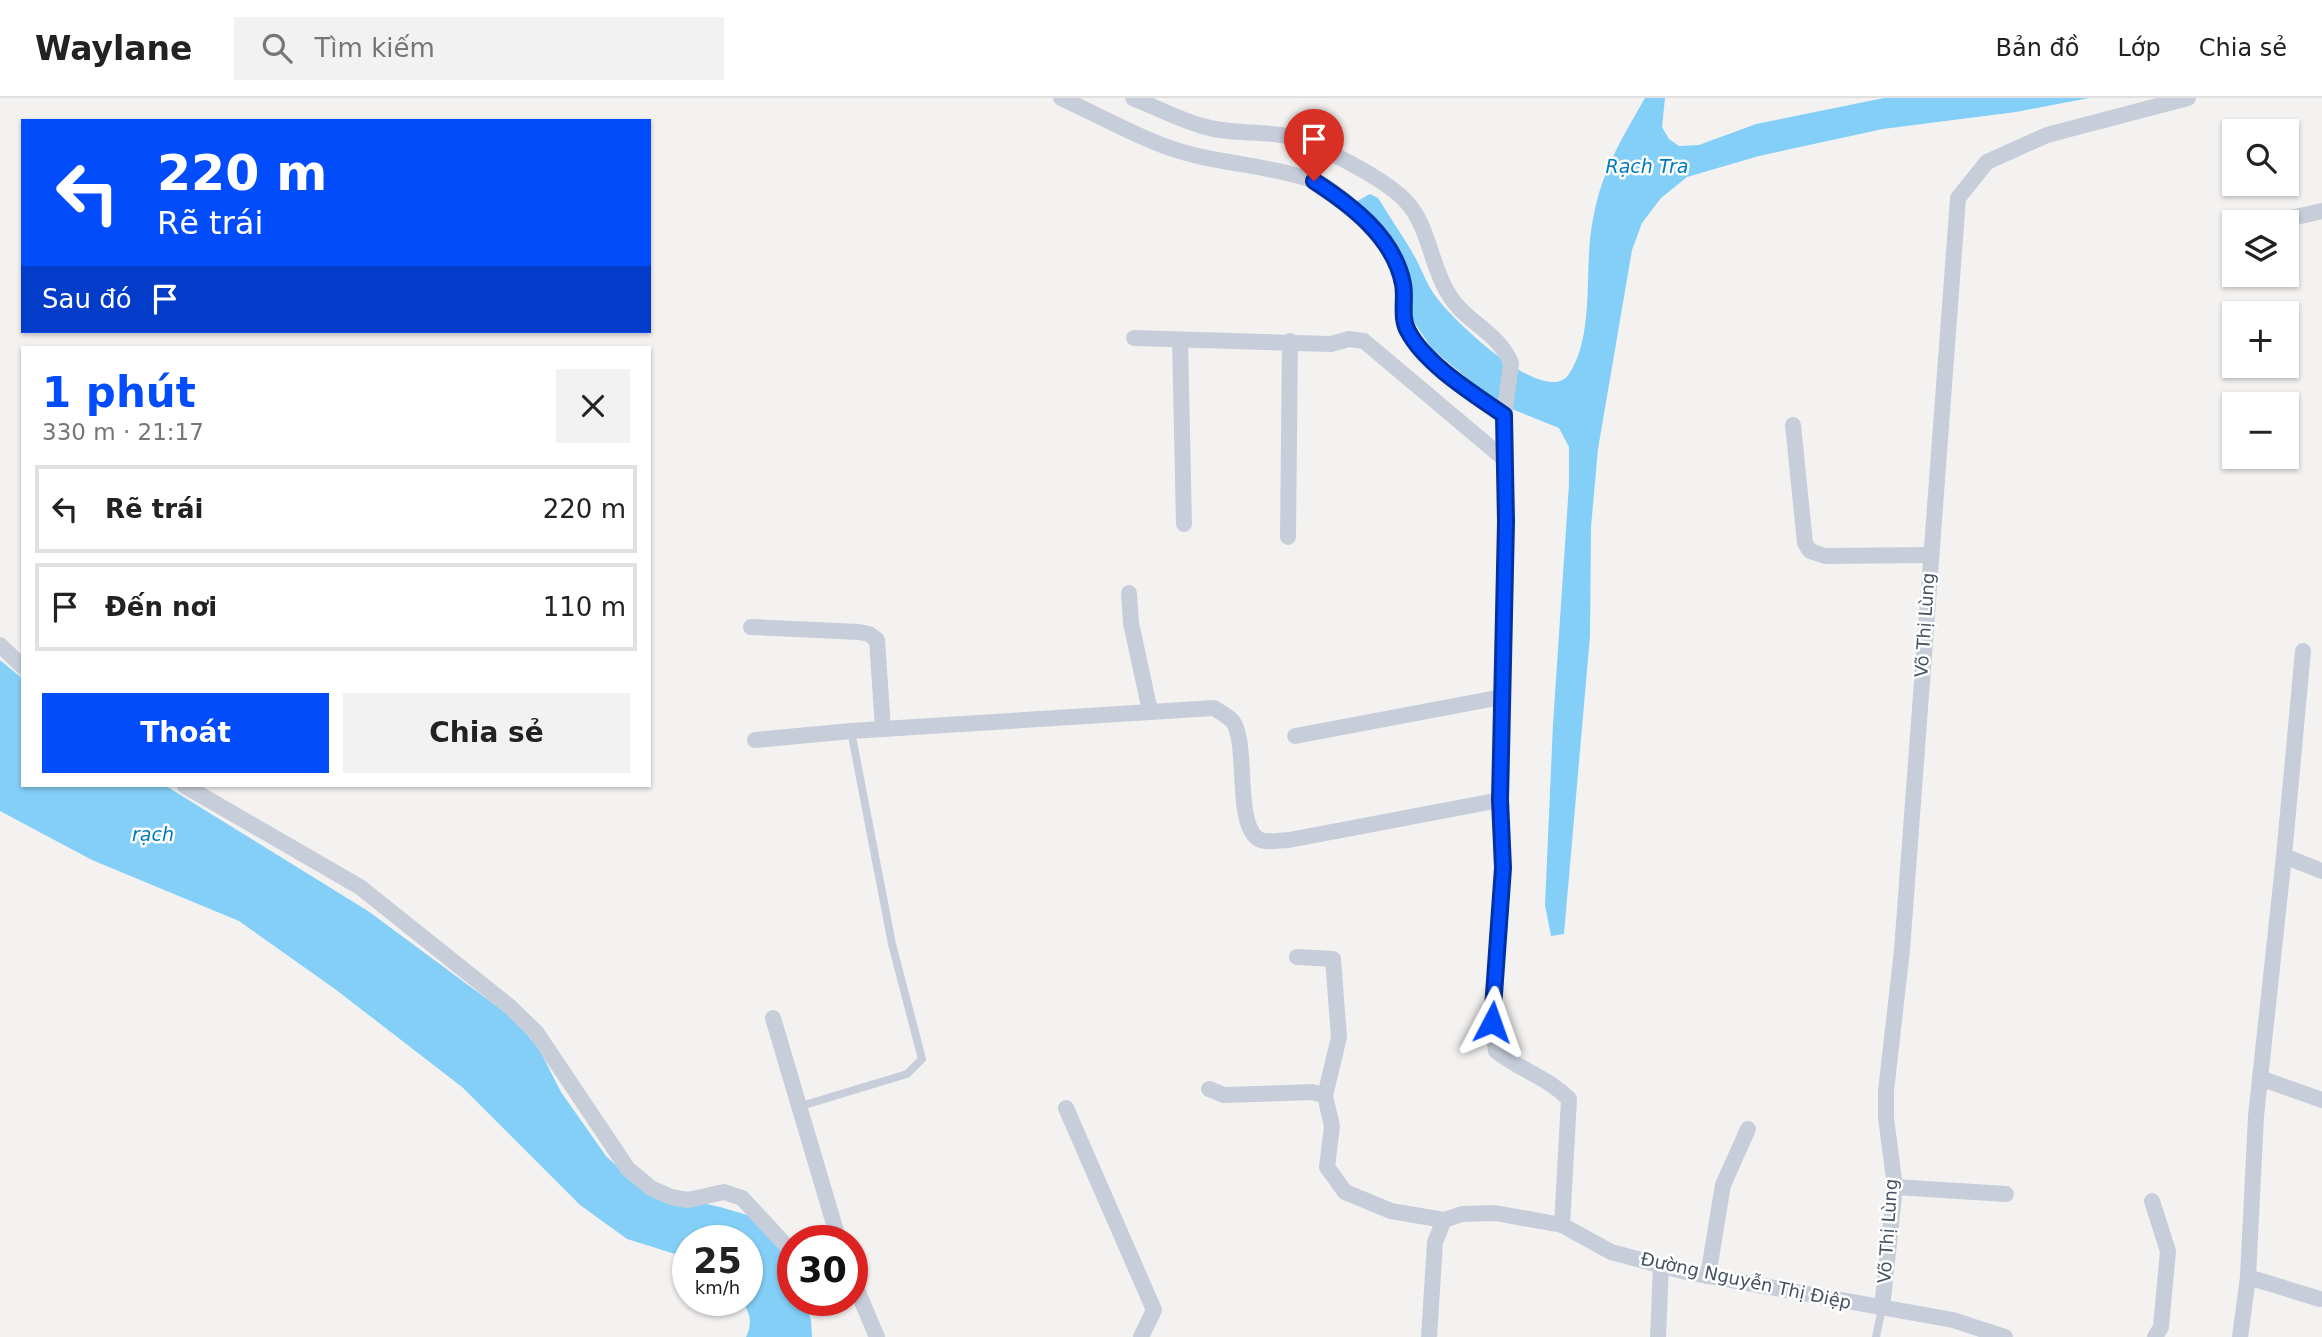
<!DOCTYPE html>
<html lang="vi">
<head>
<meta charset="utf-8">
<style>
  body { margin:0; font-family:"DejaVu Sans",sans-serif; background:#f2f2f2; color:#222; height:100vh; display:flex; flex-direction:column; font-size:26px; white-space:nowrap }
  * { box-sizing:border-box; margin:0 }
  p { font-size:23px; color:#767676 }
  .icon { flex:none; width:38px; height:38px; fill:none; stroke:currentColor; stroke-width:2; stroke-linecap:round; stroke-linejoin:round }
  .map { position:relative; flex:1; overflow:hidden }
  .side { position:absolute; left:21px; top:248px; width:630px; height:441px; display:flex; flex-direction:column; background:#fff; border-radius:0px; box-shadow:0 2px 5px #0004 }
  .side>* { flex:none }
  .banner { position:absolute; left:21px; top:21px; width:630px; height:214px; border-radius:0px; box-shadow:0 2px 5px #0004; background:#034cfc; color:#fff; overflow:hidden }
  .tools { position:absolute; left:2222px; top:21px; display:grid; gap:14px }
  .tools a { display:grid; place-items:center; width:77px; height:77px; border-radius:0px; background:#fff; box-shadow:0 2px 5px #0004; font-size:35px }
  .speed { position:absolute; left:672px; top:1127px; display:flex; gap:14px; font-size:35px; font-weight:700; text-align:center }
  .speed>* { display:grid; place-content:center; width:91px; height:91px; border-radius:50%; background:#fff; box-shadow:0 2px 5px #0004; line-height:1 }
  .speed small { font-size:18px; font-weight:400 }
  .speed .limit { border:10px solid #d22; background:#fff; color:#111 }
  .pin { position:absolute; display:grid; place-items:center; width:60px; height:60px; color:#fff; margin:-72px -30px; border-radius:50% 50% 50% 0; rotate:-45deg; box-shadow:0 0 7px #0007 }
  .pin .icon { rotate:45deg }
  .me { position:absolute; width:77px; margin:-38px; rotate:4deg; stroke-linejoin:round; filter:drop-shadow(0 0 5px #0008) }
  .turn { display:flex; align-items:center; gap:24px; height:147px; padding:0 21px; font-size:32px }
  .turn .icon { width:91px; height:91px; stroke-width:2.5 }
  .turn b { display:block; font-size:49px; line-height:60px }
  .then { display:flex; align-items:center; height:66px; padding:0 21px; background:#0003; gap:14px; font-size:26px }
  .round { display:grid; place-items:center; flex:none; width:74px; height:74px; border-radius:0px; background:#f2f2f2 }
  .summary { display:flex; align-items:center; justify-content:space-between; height:119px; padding:0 21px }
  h1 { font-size:42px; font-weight:700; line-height:52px; color:#034cfc }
  .cta { display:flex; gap:14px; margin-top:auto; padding:14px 21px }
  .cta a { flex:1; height:80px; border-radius:0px; background:#034cfc; color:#fff; font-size:28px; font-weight:700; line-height:80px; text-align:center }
  .cta a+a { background:#f2f2f2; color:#222 }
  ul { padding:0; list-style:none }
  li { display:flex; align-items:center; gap:21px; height:88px; margin:0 14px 10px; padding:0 7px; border:4px solid #e0e0e0; border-radius:0px }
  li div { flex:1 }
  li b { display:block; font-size:26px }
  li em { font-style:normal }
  header { display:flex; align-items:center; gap:42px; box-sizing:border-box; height:98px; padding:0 35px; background:#fff; border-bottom:2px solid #e0e0e0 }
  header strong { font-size:33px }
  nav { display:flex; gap:38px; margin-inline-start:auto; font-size:24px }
  .search { width:490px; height:63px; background:#f2f2f2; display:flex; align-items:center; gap:18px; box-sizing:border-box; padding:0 24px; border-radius:0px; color:#767676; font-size:26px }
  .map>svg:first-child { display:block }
  .water { fill:#84cff7 }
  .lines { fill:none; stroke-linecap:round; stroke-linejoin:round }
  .lane { stroke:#c7ceda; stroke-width:8 }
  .street { stroke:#c7ceda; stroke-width:16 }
  .route-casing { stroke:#0231a4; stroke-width:18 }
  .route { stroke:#034cfc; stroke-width:12 }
  .labels { text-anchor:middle; stroke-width:5; stroke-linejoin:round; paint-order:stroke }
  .street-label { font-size:18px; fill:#465162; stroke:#fff }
  .water-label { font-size:19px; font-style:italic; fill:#0079bb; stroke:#fff }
</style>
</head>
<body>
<header>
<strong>Waylane</strong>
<div class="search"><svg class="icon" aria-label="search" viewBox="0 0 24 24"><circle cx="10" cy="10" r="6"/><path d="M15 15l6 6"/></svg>Tìm kiếm</div>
<nav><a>Bản đồ</a><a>Lớp</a><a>Chia sẻ</a></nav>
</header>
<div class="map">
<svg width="2322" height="1239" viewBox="0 0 2322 1239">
  <rect width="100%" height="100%" fill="#f4f2f1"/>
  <g class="water">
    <path d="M1645 0H1665L1662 29 1669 41 1679 48 1699 47 1756 26 1884 0H2089L2016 14 1883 31 1759 58 1687 79 1661 100 1642 125 1632 152 1598 351 1591 429 1590 538 1564 836 1551 838 1545 807 1553 626 1569 386V349L1559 330 1497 305 1432 251 1410 218 1408 193 1357 103 1370 96 1378 100C1389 118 1401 135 1412 154 1420 167 1425 183 1434 196 1448 218 1545 312 1569 276 1596 235 1583 169 1593 121 1602 72 1621 42 1645 0Z"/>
    <path d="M0 562 23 581V688H166L368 813 514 921 539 951 561 994 606 1058 642 1092 720 1109 754 1119 793 1169V1202H804L811 1222 812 1239H746C753 1225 750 1214 741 1202H747V1143H688V1160L627 1141 580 1107 462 989 335 891 239 823 92 762 0 713Z"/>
  </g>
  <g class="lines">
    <g class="lane">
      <path d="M798 1009 907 976 922 961 892 846 851 633"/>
      <path d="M1876 1239 1882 1210"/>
    </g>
    <g class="street">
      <path d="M1061 0C1096 16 1131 36 1167 49 1214 66 1265 66 1312 82 1332 90 1352 109 1367 123 1384 139 1400 164 1403 187 1405 201 1401 216 1406 229 1415 257 1479 300 1504 318"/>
      <path d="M1133 0C1155 9 1178 21 1202 28 1228 36 1254 33 1281 37 1313 43 1390 82 1410 108 1430 134 1431 168 1448 195 1464 224 1498 233 1511 265L1504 318 1506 423 1500 702"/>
      <path d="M2287 121 2322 113"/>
      <path d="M1134 240 1331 246 1349 241 1364 243 1503 360"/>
      <path d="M1180 242 1184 426"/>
      <path d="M1793 327 1805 445 1810 453 1825 458 1930 457"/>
      <path d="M1288 439 1290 243"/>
      <path d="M1129 495 1131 525 1150 613"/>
      <path d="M751 529 859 534 869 536 877 542 883 631"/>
      <path d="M0 547 23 569"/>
      <path d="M1295 638 1502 599"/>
      <path d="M755 642 851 633 1214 610C1221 615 1231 619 1235 627 1247 653 1236 724 1257 740 1265 746 1279 742 1289 742L1500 702 1503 770 1492 924 1496 953C1520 972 1547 979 1569 1001L1562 1127"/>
      <path d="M185 688 360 789 509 908 536 934 628 1071 651 1090 671 1099 688 1102 724 1094 742 1100 793 1155"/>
      <path d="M2284 758 2322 773"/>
      <path d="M1297 859 1333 861 1339 939 1325 998"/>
      <path d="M773 920 839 1143"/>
      <path d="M2260 980 2322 1002"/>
      <path d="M1209 991 1224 997 1313 994 1325 998 1332 1028 1327 1069 1345 1094 1391 1113 1444 1122"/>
      <path d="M1066 1010 1154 1212 1141 1239"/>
      <path d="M1895 1089 2006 1096"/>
      <path d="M2152 1103 2168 1153 2161 1229 2155 1239"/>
      <path d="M1708 1178 1723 1087 1748 1031"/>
      <path d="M2248 1179 2320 1201"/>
      <path d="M852 1180 877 1239"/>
      <path d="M1882 1210 1895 1089 1886 1020V993L1902 852 1958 100 1987 64 2047 37 2188 0"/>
      <path d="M1429 1239 1435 1144 1444 1122 1462 1116 1495 1115 1562 1127 1611 1154 1686 1174 1953 1222 2005 1239"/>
      <path d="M1658 1239 1661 1167"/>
      <path d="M2240 1239 2248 1179 2256 1018 2284 758 2303 553"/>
    </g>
  </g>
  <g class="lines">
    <defs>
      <path id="route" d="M1314 83C1351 107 1394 139 1403 186 1406 201 1400 219 1408 233 1425 266 1474 296 1504 317L1506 424 1500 702 1503 770 1492 924"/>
    </defs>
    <use href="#route" class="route-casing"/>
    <use href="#route" class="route"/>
  </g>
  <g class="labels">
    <g class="street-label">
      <text transform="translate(1925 527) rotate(-86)" y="6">Võ Thị Lùng</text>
      <text transform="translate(1888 1133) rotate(-86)" y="6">Võ Thị Lùng</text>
      <text transform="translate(1746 1183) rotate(12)" y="6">Đường Nguyễn Thị Điệp</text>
    </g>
    <g class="water-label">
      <text x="1647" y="75">Rạch Tra</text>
      <text x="153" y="743">rạch</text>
    </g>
  </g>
</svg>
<div class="tools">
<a><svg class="icon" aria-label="search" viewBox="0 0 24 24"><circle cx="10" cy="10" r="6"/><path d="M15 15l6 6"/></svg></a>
<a><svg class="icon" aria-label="layers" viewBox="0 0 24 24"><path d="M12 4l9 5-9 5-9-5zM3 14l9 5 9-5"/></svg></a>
<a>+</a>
<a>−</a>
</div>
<div class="speed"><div>25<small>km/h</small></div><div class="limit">30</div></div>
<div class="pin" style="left:1314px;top:83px;background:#d93025"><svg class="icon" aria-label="arrive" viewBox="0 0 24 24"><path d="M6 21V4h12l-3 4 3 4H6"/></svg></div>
<svg class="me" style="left:1492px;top:924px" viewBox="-20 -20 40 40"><path d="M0-17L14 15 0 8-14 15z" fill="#034cfc" stroke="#fff" stroke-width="4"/></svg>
<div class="banner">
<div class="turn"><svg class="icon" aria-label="left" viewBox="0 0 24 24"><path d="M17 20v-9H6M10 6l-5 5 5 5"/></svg><div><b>220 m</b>Rẽ trái</div></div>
<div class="then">Sau đó<svg class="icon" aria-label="arrive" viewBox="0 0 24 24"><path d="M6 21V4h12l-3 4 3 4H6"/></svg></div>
</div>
<section class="side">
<div class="summary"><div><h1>1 phút</h1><p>330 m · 21:17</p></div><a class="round"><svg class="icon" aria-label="close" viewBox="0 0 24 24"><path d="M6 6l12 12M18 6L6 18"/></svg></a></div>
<ul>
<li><svg class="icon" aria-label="left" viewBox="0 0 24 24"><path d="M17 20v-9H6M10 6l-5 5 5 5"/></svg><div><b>Rẽ trái</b></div><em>220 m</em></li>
<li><svg class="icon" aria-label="arrive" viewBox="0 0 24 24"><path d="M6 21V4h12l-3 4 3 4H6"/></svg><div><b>Đến nơi</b></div><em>110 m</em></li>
</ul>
<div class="cta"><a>Thoát</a><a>Chia sẻ</a></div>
</section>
</div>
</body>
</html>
